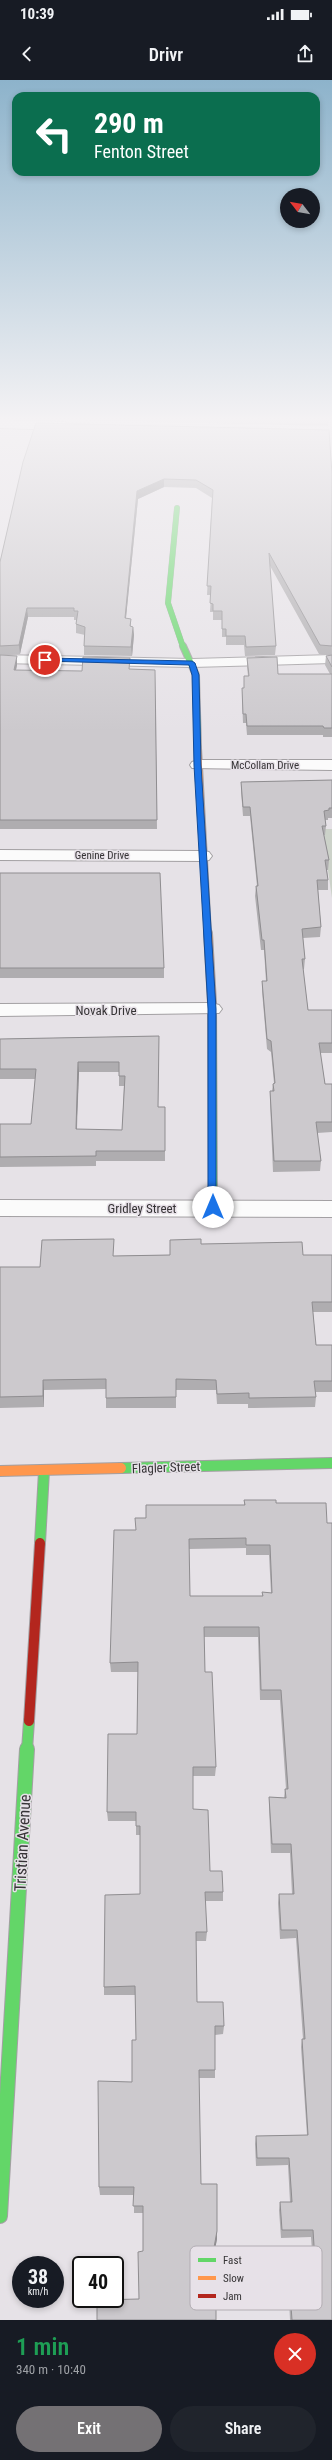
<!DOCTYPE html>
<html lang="en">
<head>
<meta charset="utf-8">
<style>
  body { margin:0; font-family:"Roboto Condensed",sans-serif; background:#20242c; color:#f1f3f6; height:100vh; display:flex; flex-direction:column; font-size:15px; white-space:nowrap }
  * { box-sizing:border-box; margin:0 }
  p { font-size:13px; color:#9ea1a6 }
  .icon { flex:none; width:22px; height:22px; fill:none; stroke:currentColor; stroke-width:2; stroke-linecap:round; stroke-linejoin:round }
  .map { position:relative; height:2240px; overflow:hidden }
  .drawer { display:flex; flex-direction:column; background:#171b24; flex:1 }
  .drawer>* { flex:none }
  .top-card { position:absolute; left:12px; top:12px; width:308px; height:84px; border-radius:12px; box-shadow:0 2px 6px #0003; background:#0b6e4f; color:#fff; overflow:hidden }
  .needle { width:26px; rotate:301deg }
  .buttons { position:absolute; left:280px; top:108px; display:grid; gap:8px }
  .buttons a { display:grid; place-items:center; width:40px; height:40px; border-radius:50%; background:#171b24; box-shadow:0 2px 6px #0003; font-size:20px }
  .speed { position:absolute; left:12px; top:2176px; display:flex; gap:8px; font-size:20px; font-weight:700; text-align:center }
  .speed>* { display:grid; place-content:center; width:52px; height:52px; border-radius:50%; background:#171b24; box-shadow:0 2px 6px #0003; line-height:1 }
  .speed small { font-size:10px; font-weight:400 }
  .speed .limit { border:2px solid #111; border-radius:6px; background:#fff; color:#111 }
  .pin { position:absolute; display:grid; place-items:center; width:34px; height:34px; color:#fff; margin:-17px; border:2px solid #fff; border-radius:50%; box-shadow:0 1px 4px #0007 }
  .me { position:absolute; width:44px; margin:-22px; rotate:0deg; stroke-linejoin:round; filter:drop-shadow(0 0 3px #0008) }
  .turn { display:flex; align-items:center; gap:14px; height:84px; padding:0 16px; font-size:18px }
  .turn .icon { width:52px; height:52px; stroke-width:2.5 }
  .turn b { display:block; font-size:28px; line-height:34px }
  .round { display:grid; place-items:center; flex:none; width:42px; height:42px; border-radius:21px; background:#20242c }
  .head { display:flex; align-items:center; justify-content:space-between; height:68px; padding:0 16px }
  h1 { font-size:24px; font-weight:600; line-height:30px; color:#1e9e55 }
  .cta { display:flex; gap:8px; margin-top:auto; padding:8px 16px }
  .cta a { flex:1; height:46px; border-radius:24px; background:#747174; color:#fff; font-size:16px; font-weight:600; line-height:46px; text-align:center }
  .cta a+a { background:#20242c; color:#f1f3f6 }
  .status { display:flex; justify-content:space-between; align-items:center; height:28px; padding:0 20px; background:#171b24; direction:ltr }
  .status svg { height:11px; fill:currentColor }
  header { display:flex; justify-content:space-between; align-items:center; height:52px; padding:0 16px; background:#171b24; font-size:18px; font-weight:600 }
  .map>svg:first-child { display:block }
  .green { fill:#ccd2c9 }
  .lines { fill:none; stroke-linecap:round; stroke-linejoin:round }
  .street-casing { stroke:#a3a0a3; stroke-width:2 }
  .fast-far4-casing { stroke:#a3a0a3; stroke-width:6 }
  .fast-far3-casing { stroke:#a3a0a3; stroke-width:8 }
  .fast-far2-casing { stroke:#a3a0a3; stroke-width:10 }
  .fast-far1-casing { stroke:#a3a0a3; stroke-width:12 }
  .fast-casing { stroke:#a3a0a3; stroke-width:16 }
  .slow-far2-casing { stroke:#a3a0a3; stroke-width:8 }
  .slow-far1-casing { stroke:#a3a0a3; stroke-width:10 }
  .slow-casing { stroke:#a3a0a3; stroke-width:12 }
  .jam-casing { stroke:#a3a0a3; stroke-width:12 }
  .street { fill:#fbfbfb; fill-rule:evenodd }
  .fast-far4 { stroke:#63d668; stroke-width:5.5 }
  .fast-far3 { stroke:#63d668; stroke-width:6 }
  .fast-far2 { stroke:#63d668; stroke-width:8 }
  .fast-far1 { stroke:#63d668; stroke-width:10 }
  .fast { stroke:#63d668; stroke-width:14 }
  .slow-far2 { stroke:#ff974d; stroke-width:6 }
  .slow-far1 { stroke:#ff974d; stroke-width:8 }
  .slow { stroke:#ff974d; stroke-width:10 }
  .jam { stroke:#b3261e; stroke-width:10 }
  .wall { fill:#afadb0; fill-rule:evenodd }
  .shaded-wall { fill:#8f8d90 }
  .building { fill:#ccc9cd; stroke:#8f8d90; fill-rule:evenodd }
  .route { fill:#1a73e8; stroke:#114b97 }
  .labels { text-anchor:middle; stroke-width:3; stroke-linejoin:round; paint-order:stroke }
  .far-street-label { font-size:11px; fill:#363436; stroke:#e7e1e8 }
  .street-label { font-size:13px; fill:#363436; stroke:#e7e1e8 }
  .near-street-label { font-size:16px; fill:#363436; stroke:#e7e1e8 }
  .key { fill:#e7e1e8; stroke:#b2adb3; stroke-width:1 }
  .key-label { font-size:11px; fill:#363436 }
</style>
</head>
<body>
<div class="status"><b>10:39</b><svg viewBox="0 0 49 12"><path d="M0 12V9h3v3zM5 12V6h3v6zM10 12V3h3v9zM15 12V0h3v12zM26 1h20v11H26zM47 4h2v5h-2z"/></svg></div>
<header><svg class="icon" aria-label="back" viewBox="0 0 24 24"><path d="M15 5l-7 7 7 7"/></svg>Drivr<svg class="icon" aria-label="share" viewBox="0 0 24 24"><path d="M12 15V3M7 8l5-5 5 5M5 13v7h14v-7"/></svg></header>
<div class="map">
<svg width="332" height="2240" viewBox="0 0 332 2240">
  <rect width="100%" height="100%" fill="#e6e2e7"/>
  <path class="green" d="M322 749H332V818Z"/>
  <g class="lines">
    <defs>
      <g id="street">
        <path d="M0 340 65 342 71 346 65 350 0 348Z"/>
        <path d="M0 575 192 579 332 575V583L192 587 0 583Z"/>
        <path d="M198 680H332V690L192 688 190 685 192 682Z"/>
        <path d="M0 770 203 771 209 772 212 776 209 780 203 781 0 780Z"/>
        <path d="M212 923 219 925 222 929 219 933 0 936V924Z"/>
        <path d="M0 1120 332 1121V1137L0 1136Z"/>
      </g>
      <path id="fast-far4" d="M177 428 168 523 183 567"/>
      <path id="fast-far3" d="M183 566 196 595 198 668"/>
      <path id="fast-far2" d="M212 923 213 1127"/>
      <g id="fast-far1">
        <path d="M121 1388 332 1383"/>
        <path d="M40 1463 44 1391"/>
        <path d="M27 1670 29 1641"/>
      </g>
      <path id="fast" d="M0 2136 27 1669"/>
      <path id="slow-far2" d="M198 668 208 854"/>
      <path id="slow-far1" d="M208 853 212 923"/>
      <path id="slow" d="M0 1391 121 1388"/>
      <path id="jam" d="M29 1641 40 1463"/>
    </defs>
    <use href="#street" class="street-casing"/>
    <use href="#fast-far4" class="fast-far4-casing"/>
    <use href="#fast-far3" class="fast-far3-casing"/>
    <use href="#fast-far2" class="fast-far2-casing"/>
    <use href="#fast-far1" class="fast-far1-casing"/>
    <use href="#fast" class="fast-casing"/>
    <use href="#slow-far2" class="slow-far2-casing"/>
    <use href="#slow-far1" class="slow-far1-casing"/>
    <use href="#slow" class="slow-casing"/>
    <use href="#jam" class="jam-casing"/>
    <use href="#street" class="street"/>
    <use href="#fast-far4" class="fast-far4"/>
    <use href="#fast-far3" class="fast-far3"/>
    <use href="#fast-far2" class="fast-far2"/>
    <use href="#fast-far1" class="fast-far1"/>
    <use href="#fast" class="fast"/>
    <use href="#slow-far2" class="slow-far2"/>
    <use href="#slow-far1" class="slow-far1"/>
    <use href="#slow" class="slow"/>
    <use href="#jam" class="jam"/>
  </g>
  <g class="wall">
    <path d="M39 338H329L328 346 39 339Z"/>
    <path d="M23 382 332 394V575L319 574 269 484 276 566 275 575 245 576 244 565H226V557H222V540H213V532H210L211 515H207L212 418 196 408 164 407 138 419 126 538 131 539V546L133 547 134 555 132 576 84 575V566L85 555 76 553V544L77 540H74V537H28L20 574 0 575V482Z"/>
    <path d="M0 575 17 585 16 590 82 591 130 589 155 590 157 749H0Z"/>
    <path d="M332 575V657H323V655H247L246 643H243L242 617V608H244V596H248L247 587V578L278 594H330L325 585 326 576Z"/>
    <path d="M332 700V738H328V740H325L326 746 325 755H324L329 780 328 790H327L328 800V810H318L321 847 320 857 303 858 305 879 304 889H303L308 930H332V973H320L325 1004H332V1052L317 1053 321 1081 320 1091 273 1092 270 1021V1011H272L273 1004 274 1003 271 972 267 969 262 911V901H266L264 870H261L255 816 256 806H257L250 736H243L241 711V702Z"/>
    <path d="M0 793 164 888V898H0Z"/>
    <path d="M159 956 158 1027H165V1081H96V1086L0 1087V1044H31L35 999H0V959ZM79 992H119V1006H124L122 1050 77 1049Z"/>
    <path d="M201 1164 303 1175H332V1232H313L316 1265H332V1312H315L316 1317 315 1327 248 1328V1324H217L216 1310H176V1328H106V1309L44 1310V1327L0 1328V1187H40L114 1176 170 1175Z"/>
    <path d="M244 1420H276L332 2240H290L289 2219 290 2212 315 2211 311 2157 281 2158 279 2130 280 2122H290L288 2085 256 2086 255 2064 256 2056 307 2055 301 1967 302 1959H303L296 1858 280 1859 278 1823 279 1814H292L290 1773H271L269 1727V1717L284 1718 285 1709H286L280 1620H260L258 1557H204L205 1592 216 1687 215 1696H193V1729L210 1791 223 1812V1821H205L207 1852 206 1861H196L197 1922 224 1946 223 1954 215 1955V1998H199L201 2104 217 2151V2159L214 2173 246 2212 245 2218 139 2219 143 2171V2133H134V2115H100L99 2107 132 2002 136 1960 135 1915H104V1907L140 1814V1755H136V1741H108L107 1732 137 1654 138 1592H111L110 1583 136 1450 146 1438 244 1425ZM246 1468V1475H269L271 1513 262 1512V1516H190L189 1469Z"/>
  </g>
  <g class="shaded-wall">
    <path d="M164 399V407L138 419 125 547V538L137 411Z"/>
    <path d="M27 528 28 537 20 574 19 565Z"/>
    <path d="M133 547 134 555 132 576 131 567Z"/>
    <path d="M17 576V585L14 599V590Z"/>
    <path d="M78 982 79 992 76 1059V1049Z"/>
    <path d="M43 1300 44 1310V1327L43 1316Z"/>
    <path d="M217 2151V2159L213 2180V2173Z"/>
  </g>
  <g class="building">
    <path d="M36 343 329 350 332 394V566L320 565 269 473 276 566 246 567 245 556H226V549H222V531H213V524L210 523 211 506H207L213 410 196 400 164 399 137 411 125 538 131 539 130 546 133 547 131 567 84 566 85 547 76 544 78 531H74V528H27L19 565 0 566V482L23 382Z"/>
    <path d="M0 575 17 576 14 590 82 591 83 577 130 578 129 589 155 590 157 740H0Z"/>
    <path d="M332 575V587L326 576Z"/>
    <path d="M277 577 278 594H332V648H324L323 646H247L246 634H243L242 608H244V596H249L247 578Z"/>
    <path d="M332 700V728H329V730L324 731 326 746H322L329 780H325L328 800H317L321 847 302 849 305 879H302L308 930H332V963H319L325 1004H332V1042H316L321 1081H274L270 1011H274L273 1004 275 1003 271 961 267 959 262 901H267L264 860H262L256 806H258L250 727H243L241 702Z"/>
    <path d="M0 793H160L164 888H0Z"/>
    <path d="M159 956 158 1027H165V1071H96V1076L0 1077V1044H31L36 989H0V959ZM78 982H119V996H125L122 1050 76 1049Z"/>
    <path d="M114 1159 113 1176 170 1175V1160L201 1159V1164L302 1162 303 1175H332V1222H312L316 1265H332V1301H314L316 1317 249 1318V1313L217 1314 216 1300 176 1299V1317L106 1318V1299L43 1300V1316L0 1317V1187H40L42 1160Z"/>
    <path d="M244 1420H276V1423H326L327 1443H332V2240H292L290 2212 317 2211 313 2150H282L280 2122H292L289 2078H257L256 2056 308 2055 302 1959H305L297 1850H281L279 1814H294L291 1764H272L269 1717 286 1718 285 1709H288L281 1610H261L259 1547H204L205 1592H212L216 1687H193V1729L208 1730 210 1791H222L223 1812H205L207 1852H196L197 1922H223L224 1946H215V1990H199L201 2104H217V2151L213 2173H244L246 2212H216V2240H97V2220L139 2219 138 2172 143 2171V2126H133L134 2107H99L98 2001 132 2002V1960H136L135 1906 104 1907 105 1815 140 1814V1746H136V1732H107L108 1654H137L138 1582 110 1583 114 1450H136L135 1438H146V1425H245ZM246 1458V1465H270L272 1513 262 1512 263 1516H190L189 1459Z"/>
  </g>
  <linearGradient id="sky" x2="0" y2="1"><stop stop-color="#8db3cb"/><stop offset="0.52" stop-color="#f4f2f4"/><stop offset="1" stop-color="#f4f2f4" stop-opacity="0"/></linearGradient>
  <rect width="332" height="652" fill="url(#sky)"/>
  <path class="route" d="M45 578 192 581 195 583 199 595 201 685 216 929V1129H210L208 1127V929L194 685 192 595 189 585 43 581Z"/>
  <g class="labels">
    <g class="far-street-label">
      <text x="265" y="689">McCollam Drive</text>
      <text x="102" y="779">Genine Drive</text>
    </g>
    <g class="street-label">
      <text x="106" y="935">Novak Drive</text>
      <text x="142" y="1133">Gridley Street</text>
      <text transform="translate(166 1387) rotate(-2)" y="5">Flagler Street</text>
    </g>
    <g class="near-street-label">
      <text transform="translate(22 1763) rotate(-87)" y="6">Tristian Avenue</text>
    </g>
  </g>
  <rect x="190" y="2166" width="132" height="64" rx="6" class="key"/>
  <rect x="198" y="2178" width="18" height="4" fill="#63d668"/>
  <rect x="198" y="2196" width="18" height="4" fill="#ff974d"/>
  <rect x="198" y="2214" width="18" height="4" fill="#b3261e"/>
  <g class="key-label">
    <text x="223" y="2184">Fast</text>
    <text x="223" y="2202">Slow</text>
    <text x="223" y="2220">Jam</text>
  </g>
</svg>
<div class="buttons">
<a><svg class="needle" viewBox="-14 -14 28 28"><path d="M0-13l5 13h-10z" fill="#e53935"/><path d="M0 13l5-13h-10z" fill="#9ea1a6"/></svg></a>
</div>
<div class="speed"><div>38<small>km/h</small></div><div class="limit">40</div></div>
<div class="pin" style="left:45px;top:580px;background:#d93025"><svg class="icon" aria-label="arrive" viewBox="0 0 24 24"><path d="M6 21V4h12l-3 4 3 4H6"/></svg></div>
<svg class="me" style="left:213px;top:1127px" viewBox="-20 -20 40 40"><circle r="19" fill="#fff"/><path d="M0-13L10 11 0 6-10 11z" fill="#1a73e8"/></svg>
<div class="top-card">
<div class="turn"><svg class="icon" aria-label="left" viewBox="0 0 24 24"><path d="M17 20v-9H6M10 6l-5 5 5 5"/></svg><div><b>290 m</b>Fenton Street</div></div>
</div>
</div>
<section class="drawer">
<div class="head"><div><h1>1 min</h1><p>340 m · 10:40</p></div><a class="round" style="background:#d93025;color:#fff"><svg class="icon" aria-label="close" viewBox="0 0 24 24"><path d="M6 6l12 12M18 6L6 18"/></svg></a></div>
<div class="cta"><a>Exit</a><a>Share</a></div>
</section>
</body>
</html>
